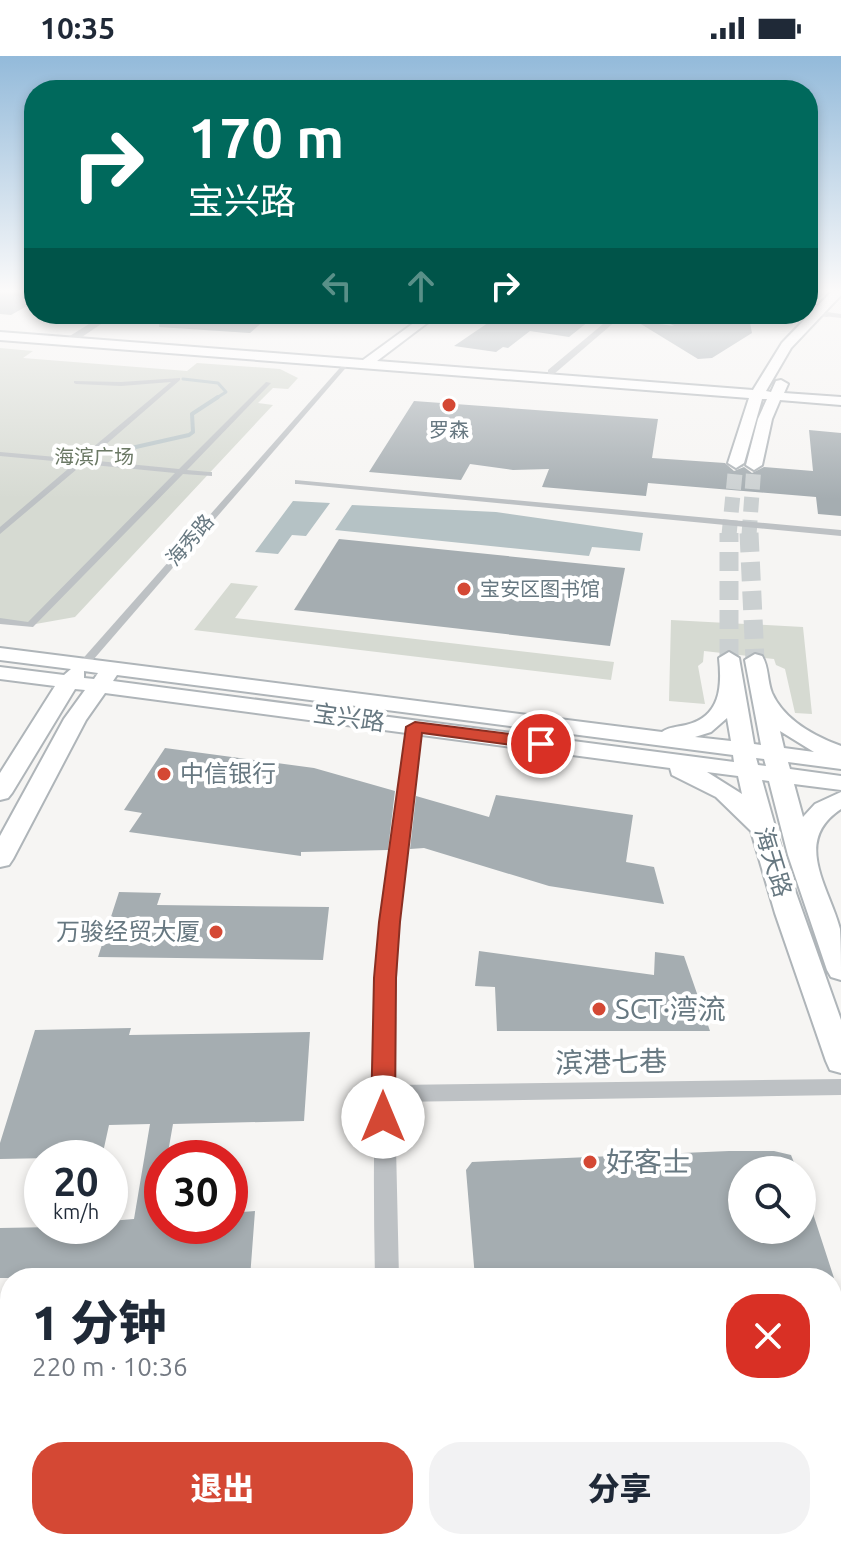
<!DOCTYPE html>
<html lang="zh">
<head>
<meta charset="utf-8">
<style>
  body { margin:0; font-family:Ubuntu,"Noto Sans SC",sans-serif; background:#f2f2f3; color:#1f2937; height:100vh; display:flex; flex-direction:column; font-size:30px; white-space:nowrap }
  * { box-sizing:border-box; margin:0 }
  p { font-size:26px; color:#747a83 }
  .icon { flex:none; width:44px; height:44px; fill:none; stroke:currentColor; stroke-width:2; stroke-linecap:round; stroke-linejoin:round }
  .map { position:relative; flex:1; overflow:hidden }
  .sheet { position:absolute; left:0px; top:1212px; width:842px; height:282px; display:flex; flex-direction:column; background:#fff; border-radius:32px 32px 0 0; box-shadow:0 4px 12px #0003 }
  .sheet>* { flex:none }
  .banner { position:absolute; left:24px; top:24px; width:794px; height:244px; border-radius:32px; box-shadow:0 4px 12px #0003; background:#00695c; color:#fff; overflow:hidden }
  .buttons { position:absolute; left:728px; top:1100px; display:grid; gap:16px }
  .buttons a { display:grid; place-items:center; width:88px; height:88px; border-radius:50%; background:#fff; box-shadow:0 4px 12px #0003; font-size:40px }
  .speed { position:absolute; left:24px; top:1084px; display:flex; gap:16px; font-size:40px; font-weight:700; text-align:center }
  .speed>* { display:grid; place-content:center; width:104px; height:104px; border-radius:50%; background:#fff; box-shadow:0 4px 12px #0003; line-height:1 }
  .speed small { font-size:20px; font-weight:400 }
  .speed .limit { border:12px solid #d22; background:#fff; color:#111 }
  .pin { position:absolute; display:grid; place-items:center; width:68px; height:68px; color:#fff; margin:-34px; border:4px solid #fff; border-radius:50%; box-shadow:0 2px 8px #0007 }
  .me { position:absolute; width:88px; margin:-44px; rotate:0deg; stroke-linejoin:round; filter:drop-shadow(0 0 6px #0008) }
  .turn { display:flex; align-items:center; gap:28px; height:168px; padding:0 32px; font-size:36px }
  .turn .icon { width:104px; height:104px; stroke-width:2.5 }
  .turn b { display:block; font-size:56px; line-height:68px }
  .lanes { display:flex; align-items:center; height:76px; padding:0 32px; background:#0003; justify-content:center; gap:40px; direction:ltr }
  .lanes .off { opacity:.35 }
  .round { display:grid; place-items:center; flex:none; width:84px; height:84px; border-radius:32px; background:#f2f2f3 }
  .overview { display:flex; align-items:center; justify-content:space-between; height:136px; padding:0 32px }
  h1 { font-size:48px; font-weight:800; line-height:60px }
  .button { display:flex; gap:16px; margin-top:auto; padding:16px 32px }
  .button a { flex:1; height:92px; border-radius:32px; background:#d44834; color:#fff; font-size:32px; font-weight:800; line-height:92px; text-align:center }
  .button a+a { background:#f2f2f3; color:#1f2937 }
  .status { display:flex; justify-content:space-between; align-items:center; height:56px; padding:0 40px; background:#fff; direction:ltr }
  .status svg { height:22px; fill:currentColor }
  .map>svg:first-child { display:block }
  .green { fill:#d6dad2 }
  .water { fill:#b5c2c5 }
  .lines { fill:none; stroke-linecap:round; stroke-linejoin:round }
  .stream-far1 { stroke:#b5c2c5; stroke-width:3 }
  .stream { stroke:#b5c2c5; stroke-width:4 }
  .building { fill:#a5adb1 }
  .secondary-tunnel-far1 { stroke:#cbd0d1; stroke-width:15; stroke-dasharray:15 8; stroke-linecap:butt }
  .secondary-tunnel { stroke:#cbd0d1; stroke-width:19; stroke-dasharray:19 10; stroke-linecap:butt }
  .secondary-casing { stroke:#afb5b9; stroke-width:4 }
  .pedestrian { fill:#bdc1c4; fill-rule:evenodd }
  .minor { fill:#bdc1c4; fill-rule:evenodd }
  .tertiary { fill:#bdc1c4; fill-rule:evenodd }
  .secondary { fill:#fff; fill-rule:evenodd }
  .route { fill:#d44834; stroke:#8a2f22; stroke-width:2 }
  .poi-dot { fill:#d44834; stroke:#fff; stroke-width:3 }
  .labels { text-anchor:middle; stroke-width:8; stroke-linejoin:round; paint-order:stroke }
  .far-poi-label { font-size:20px; fill:#677881; stroke:#fff }
  .far-park-label { font-size:20px; fill:#6b7965; stroke:#fff }
  .far-street-label { font-size:20px; fill:#677881; stroke:#fff }
  .street-label { font-size:24px; fill:#677881; stroke:#fff }
  .poi-label { font-size:24px; fill:#677881; stroke:#fff; text-anchor:start }
  .near-poi-label { font-size:28px; fill:#677881; stroke:#fff; text-anchor:start }
  .near-street-label { font-size:28px; fill:#677881; stroke:#fff }
</style>
</head>
<body>
<div class="status"><b>10:35</b><svg viewBox="0 0 49 12"><path d="M0 12V9h3v3zM5 12V6h3v6zM10 12V3h3v9zM15 12V0h3v12zM26 1h20v11H26zM47 4h2v5h-2z"/></svg></div>
<div class="map">
<svg width="841" height="1493" viewBox="0 0 841 1493">
  <rect width="100%" height="100%" fill="#f6f5f3"/>
  <g class="green">
    <path d="M0 292 33 295 23 302 187 315 197 307 280 313 298 322 288 333 273 332 258 347 273 349 75 561 30 569 0 565Z"/>
    <path d="M231 527 258 530 235 562 614 606 611 624 194 574Z"/>
    <path d="M671 564 803 571 812 658 795 657 785 613 776 609 774 603 704 595 703 606 698 610 705 648 669 645Z"/>
    <path d="M832 1322H841V1493H0V1490L54 1484H832Z"/>
  </g>
  <g class="water">
    <path d="M293 445 330 447 306 480 292 479 278 498 255 496Z"/>
    <path d="M352 449 496 456 643 477 640 495 592 491 589 500 335 474Z"/>
  </g>
  <g class="lines">
    <path class="stream-far1" d="M183 323 218 327 226 336 215 343"/>
    <path class="stream" d="M118 395 189 379 193 376 192 358 218 341"/>
  </g>
  <g class="building">
    <path d="M0 234H34V246L11 259 0 258Z"/>
    <path d="M160 258H272L250 277 159 271Z"/>
    <path d="M501 258H598L569 281 530 275 508 292 503 291 496 296 454 290Z"/>
    <path d="M654 258H734L750 267 752 277 712 302 698 303 636 265 674 270Z"/>
    <path d="M414 345 658 363 652 402 725 407 734 415 744 411 752 417 764 411 813 415 809 374 841 377V460L818 458 816 441 648 427 646 440 542 431 549 413 513 414 470 408 461 424 369 416Z"/>
    <path d="M339 483 625 512 610 590 294 554Z"/>
    <path d="M165 692 314 712 395 735 388 794 301 796V800L129 776 142 757 124 754Z"/>
    <path d="M496 739 633 759 626 806 654 811 664 848 549 830 424 792 410 793 416 740 489 761Z"/>
    <path d="M119 836 161 837 157 849 329 851 323 904 98 901Z"/>
    <path d="M479 895 654 919 655 896 684 900 710 975H497L495 931 475 930Z"/>
    <path d="M131 972 129 979 310 976 304 1065 173 1068 167 1102H162L159 1161H162V1170H230V1157L255 1155 250 1222H0V1172L110 1170V1165L134 1163 150 1068 109 1069 102 1101 0 1103V1087L35 974Z"/>
    <path d="M729 1095H774L791 1099 797 1114H742V1174H802V1133H805L834 1222H475L466 1114 472 1106Z"/>
  </g>
  <g class="lines">
    <g class="secondary-tunnel-far1">
      <path d="M729 479 736 407"/>
      <path d="M749 479 754 409"/>
    </g>
    <g class="secondary-tunnel">
      <path d="M749 477 755 604"/>
      <path d="M729 602V477"/>
    </g>
    <defs>
      <g id="secondary">
        <path d="M833 234H841V239L791 292 766 335 771 336 776 325 781 324 788 328 784 337 841 341V349L780 344 772 363 762 409 754 414 746 409 758 363 767 343H762L744 407 736 412 728 407 749 342 0 284V276L363 304 426 258H439L377 305 753 334 782 287Z"/>
        <path d="M0 592 662 676C669 671 677 671 686 669 721 661 722 630 719 602L729 596 739 602 754 688 761 689 745 604 755 598 762 600C769 611 767 625 772 637 784 664 814 680 841 690V713L788 706 790 713 841 720V734L794 728 803 761 815 748 841 736V753C792 785 829 831 840 873 841 889 841 908 841 924L831 921 827 914 788 799 769 725 762 724 785 806 841 964V1017L830 1014 826 1005 775 857 751 775 716 741 672 719 670 712 105 637 86 664 13 803 9 809 0 811V780L64 663 85 634 75 633 12 737 8 742 0 744V717L55 630 0 623V611L64 619 71 613 0 604ZM84 615 98 617 94 623 84 622ZM117 619 733 699 734 706 113 625ZM727 662 731 685 695 681 711 676ZM780 675 814 696 784 692ZM756 702 764 703 766 710 758 709ZM707 716 738 720 742 738Z"/>
      </g>
    </defs>
    <use href="#secondary" class="secondary-casing"/>
    <g class="pedestrian">
      <path d="M345 306 350 307 87 611H79V607Z"/>
      <path d="M180 322V324L88 404 179 413 266 326 271 327 187 414 209 416H212V420L183 418 33 571 0 568V562L28 566 175 417 83 408 0 478V471L75 407 0 400V396L79 403 171 326 121 330 76 328 74 327V325L121 326Z"/>
      <path d="M295 424 841 474V480L298 428H295Z"/>
    </g>
    <g class="minor">
      <path d="M827 256 841 258V262L824 260Z"/>
      <path d="M615 258H624L554 318H548V314Z"/>
      <path d="M415 667 422 671C404 790 394 909 395 1029L841 1023V1039L395 1046 399 1222H375C371 1037 377 855 408 671Z"/>
      <path d="M10 1427V1455L0 1456V1428Z"/>
    </g>
    <g class="tertiary">
      <path d="M808 253 832 258 827 261 805 258H808Z"/>
      <path d="M105 258H116L73 287H65V283Z"/>
    </g>
    <use href="#secondary" class="secondary"/>
  </g>
  <linearGradient id="sky" x2="0" y2="1"><stop stop-color="#93bada"/><stop offset="0.53" stop-color="#fbfafa"/><stop offset="1" stop-color="#fbfafa" stop-opacity="0"/></linearGradient>
  <rect width="841" height="443" fill="url(#sky)"/>
  <path class="route" d="M415 666 541 682 550 688 541 693 422 677 400 866 396 922 395 1061 391 1068 383 1071 374 1068 371 1061 374 922 379 866 406 671Z"/>
  <g class="poi-dot">
    <circle cx="449" cy="349" r="8"/>
    <circle cx="464" cy="533" r="8"/>
    <circle cx="164" cy="718" r="8"/>
    <circle cx="216" cy="876" r="8"/>
    <circle cx="599" cy="953" r="8"/>
    <circle cx="590" cy="1106" r="8"/>
  </g>
  <g class="labels">
    <g class="far-poi-label">
      <text x="449" y="381">罗森</text>
      <text x="480" y="540" text-anchor="start">宝安区图书馆</text>
    </g>
    <g class="far-park-label">
      <text x="94" y="408">海滨广场</text>
    </g>
    <g class="far-street-label">
      <text transform="translate(190 484) rotate(-49)" y="7">海秀路</text>
    </g>
    <g class="street-label">
      <text transform="translate(349 662) rotate(8)" y="8">宝兴路</text>
      <text transform="translate(773 806) rotate(73)" y="8">海天路</text>
    </g>
    <g class="poi-label">
      <text x="180" y="726">中信银行</text>
      <text x="200" y="884" text-anchor="end">万骏经贸大厦</text>
    </g>
    <g class="near-poi-label">
      <text x="615" y="963">SCT·湾流</text>
      <text x="606" y="1116">好客士</text>
    </g>
    <g class="near-street-label">
      <text transform="translate(611 1006) rotate(-1)" y="10">滨港七巷</text>
    </g>
  </g>
</svg>
<div class="buttons">
<a><svg class="icon" aria-label="search" viewBox="0 0 24 24"><circle cx="10" cy="10" r="6"/><path d="M15 15l6 6"/></svg></a>
</div>
<div class="speed"><div>20<small>km/h</small></div><div class="limit">30</div></div>
<div class="pin" style="left:541px;top:688px;background:#d93025"><svg class="icon" aria-label="arrive" viewBox="0 0 24 24"><path d="M6 21V4h12l-3 4 3 4H6"/></svg></div>
<svg class="me" style="left:383px;top:1061px" viewBox="-20 -20 40 40"><circle r="19" fill="#fff"/><path d="M0-13L10 11 0 6-10 11z" fill="#d44834"/></svg>
<div class="banner">
<div class="turn"><svg class="icon" aria-label="right" viewBox="0 0 24 24"><path d="M7 20v-9h11M14 6l5 5-5 5"/></svg><div><b>170 m</b>宝兴路</div></div>
<div class="lanes"><svg class="icon off" aria-label="left" viewBox="0 0 24 24"><path d="M17 20v-9H6M10 6l-5 5 5 5"/></svg><svg class="icon off" aria-label="ahead" viewBox="0 0 24 24"><path d="M12 20V5M6 11l6-6 6 6"/></svg><svg class="icon" aria-label="right" viewBox="0 0 24 24"><path d="M7 20v-9h11M14 6l5 5-5 5"/></svg></div>
</div>
<section class="sheet">
<div class="overview"><div><h1>1 分钟</h1><p>220 m · 10:36</p></div><a class="round" style="background:#d93025;color:#fff"><svg class="icon" aria-label="close" viewBox="0 0 24 24"><path d="M6 6l12 12M18 6L6 18"/></svg></a></div>
<div class="button"><a>退出</a><a>分享</a></div>
</section>
</div>
</body>
</html>
